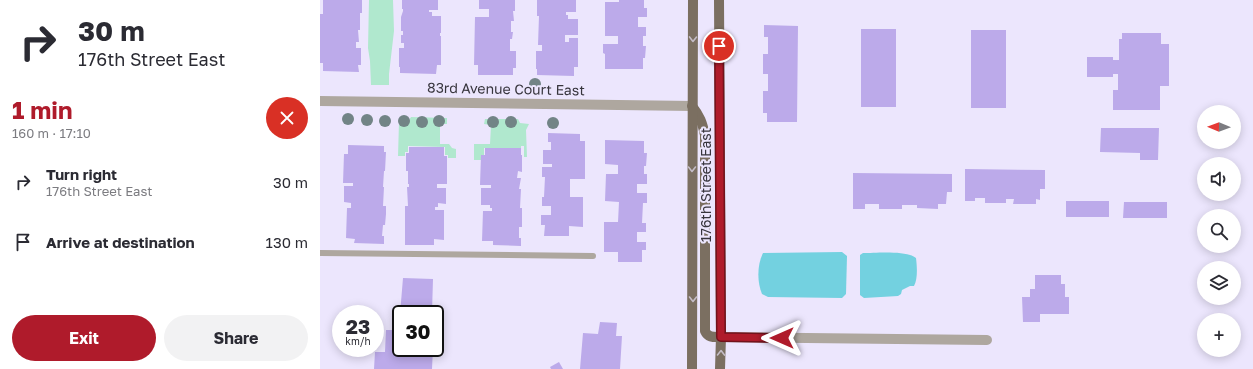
<!DOCTYPE html>
<html lang="en">
<head>
<meta charset="utf-8">
<style>
  body { margin:0; font-family:"Golos Text",sans-serif; background:#f2f2f3; color:#2b2b33; height:100vh; display:flex; flex-direction:column; font-size:15px; white-space:nowrap }
  * { box-sizing:border-box; margin:0 }
  p { font-size:13px; color:#7c7c81 }
  .icon { flex:none; width:22px; height:22px; fill:none; stroke:currentColor; stroke-width:2; stroke-linecap:round; stroke-linejoin:round }
  .map { position:relative; flex:1; overflow:hidden }
  .details { display:flex; flex-direction:column; background:#fff; width:320px }
  .details>* { flex:none }
  .top-card { background:#fff; color:#2b2b33; overflow:hidden }
  .needle { width:26px; rotate:271deg }
  .controls { position:absolute; left:877px; top:105px; display:grid; gap:8px }
  .controls a { display:grid; place-items:center; width:44px; height:44px; border-radius:50%; background:#fff; box-shadow:0 2px 10px #0003; font-size:20px }
  .speed { position:absolute; left:12px; top:305px; display:flex; gap:8px; font-size:20px; font-weight:700; text-align:center }
  .speed>* { display:grid; place-content:center; width:52px; height:52px; border-radius:50%; background:#fff; box-shadow:0 2px 10px #0003; line-height:1 }
  .speed small { font-size:10px; font-weight:400 }
  .speed .limit { border:2px solid #111; border-radius:6px; background:#fff; color:#111 }
  .pin { position:absolute; display:grid; place-items:center; width:34px; height:34px; color:#fff; margin:-17px; border:2px solid #fff; border-radius:50%; box-shadow:0 1px 4px #0007 }
  .me { position:absolute; width:44px; margin:-22px; rotate:270deg; stroke-linejoin:round; filter:drop-shadow(0 0 3px #0008) }
  .turn { display:flex; align-items:center; gap:14px; height:84px; padding:0 12px; font-size:18px }
  .turn .icon { width:52px; height:52px; stroke-width:2.5 }
  .turn b { display:block; font-size:28px; line-height:34px }
  .round { display:grid; place-items:center; flex:none; width:42px; height:42px; border-radius:21px; background:#f2f2f3 }
  .overview { display:flex; align-items:center; justify-content:space-between; height:68px; padding:0 12px }
  h1 { font-size:24px; font-weight:700; line-height:30px; color:#af1b2b }
  .action { display:flex; gap:8px; margin-top:auto; padding:8px 12px }
  .action a { flex:1; height:46px; border-radius:24px; background:#af1b2b; color:#fff; font-size:16px; font-weight:700; line-height:46px; text-align:center }
  .action a+a { background:#f2f2f3; color:#2b2b33 }
  ul { padding:0; list-style:none }
  li { display:flex; align-items:center; gap:12px; height:60px; padding:0 12px }
  li div { flex:1 }
  li b { display:block; font-size:15px }
  li em { font-style:normal }
  main { display:flex; flex:1; min-height:0 }
  .map>svg:first-child { display:block }
  .green { fill:#b0e8ce }
  .water { fill:#73d1e0 }
  .building { fill:#bcaaea }
  .lines { fill:none; stroke-linecap:round; stroke-linejoin:round }
  .lane { stroke:#aea79f; stroke-width:6 }
  .street { stroke:#aea79f; stroke-width:10 }
  .primary { stroke:#7b6f61; stroke-width:10 }
  .tree { fill:#728486 }
  .oneway { stroke:#c4bcc6 }
  .route-casing { stroke:#72121c; stroke-width:10 }
  .route { stroke:#af1b2b; stroke-width:7 }
  .labels { text-anchor:middle; stroke-width:4; stroke-linejoin:round; paint-order:stroke }
  .street-label { font-size:14px; fill:#37353d; stroke:#ece6fd }
</style>
</head>
<body>
<main>
<section class="details">
<div class="top-card">
<div class="turn"><svg class="icon" aria-label="right" viewBox="0 0 24 24"><path d="M7 20v-9h11M14 6l5 5-5 5"/></svg><div><b>30 m</b>176th Street East</div></div>
</div>
<div class="overview"><div><h1>1 min</h1><p>160 m · 17:10</p></div><a class="round" style="background:#d93025;color:#fff"><svg class="icon" aria-label="close" viewBox="0 0 24 24"><path d="M6 6l12 12M18 6L6 18"/></svg></a></div>
<ul>
<li><svg class="icon" aria-label="right" viewBox="0 0 24 24"><path d="M7 20v-9h11M14 6l5 5-5 5"/></svg><div><b>Turn right</b><p>176th Street East</p></div><em>30 m</em></li>
<li><svg class="icon" aria-label="arrive" viewBox="0 0 24 24"><path d="M6 21V4h12l-3 4 3 4H6"/></svg><div><b>Arrive at destination</b></div><em>130 m</em></li>
</ul>
<div class="action"><a>Exit</a><a>Share</a></div>
</section>
<div class="map">
<svg width="933" height="369" viewBox="0 0 933 369">
  <rect width="100%" height="100%" fill="#ece6fd"/>
  <g class="green">
    <path d="M49 0H73L74 31 69 74V85H51L50 61 48 48Z"/>
    <path d="M91 117 127 118V124H120V144H129L132 148 136 149V158H128V155H125V147L88 146V152H85V156H78L79 122H88Z"/>
    <path d="M165 119H198L200 123 209 124 206 130 207 157H204V146H201V148H164V155H161V160H154V144H170L171 125 164 124Z"/>
  </g>
  <g class="water">
    <path d="M522 252 527 256 526 294 522 298 448 297 442 294C437 282 437 265 443 253Z"/>
    <path d="M543 253C556 253 586 250 596 258 597 266 598 279 594 286H590L582 290 581 294 578 296 544 298 540 295V255Z"/>
  </g>
  <g class="building">
    <path d="M3 0H42V13H40V30H38L39 42H36V48H41V65H38L39 72 3 71V63H0V14H3Z"/>
    <path d="M82 0H118V10H109V12H112V16H121V33H120V36H121V65H117L116 74 80 73V67H79V48H84V43H81V35H83V31H81V17L83 11V9H82Z"/>
    <path d="M159 0H195V11H193L194 21H191V32H193L192 39H190V51H196V68H193V75H158V65H154L155 17H169V9H159Z"/>
    <path d="M217 0H256V12H246V15H248V19H258V35H245V42H249V38H258V67H254V76L217 75V69H216V51H222V45H218L219 16H217Z"/>
    <path d="M299 0H324V8H327V17H318V27H326V36H323V46H326L325 58H323V69H285V54L283 53V44H298V36H285V2H299Z"/>
    <path d="M444 25 478 26 477 122H447V113H443V91H448V74H443V54H448V37H444Z"/>
    <rect x="541" y="29" width="35" height="78"/>
    <rect x="651" y="30" width="35" height="78"/>
    <path d="M802 33H841V44H849V86H840V110H793V90H798V74H793V77H767V57H793V60H799V39H802Z"/>
    <path d="M781 128H839L838 160H820V153L780 152Z"/>
    <path d="M228 133 260 134V141H265V179H250V197H263V227L249 226V236H224L225 225H221V215H231V206H222V197H224L225 177H222V167H232V164H223V150H231V142H228Z"/>
    <path d="M285 140 324 141V153H327L326 166H324V174H327V184H317V193H327V203H323L322 223H326V232H317V242H326V250H322V262H298V252H284V222H298L299 202 285 201 286 174H298V165L285 164Z"/>
    <path d="M28 145 64 146V152H66L65 171H64L63 187H64L63 206H66V214L65 225H63L62 236H64V244L34 243 35 239 26 238 27 208H31V203L24 202V186H33V183H23L24 154H28Z"/>
    <path d="M89 147H124V156H127V184H117V188H126V204L118 203V207H115V210H124V240L114 239V245H85V206H88L87 187H89V184H88V171H86V153H89Z"/>
    <path d="M165 148H201V155H202V172L198 171 197 178H201L199 189H201L200 208H202V227H199V238H201V246L173 245V241H162L163 211H172V208H170V205H161V188H171V185H160L161 155H165Z"/>
    <path d="M645 169 725 170V189H720V200L716 199V204H693L694 199H686V203H665V198H655V201H645Z"/>
    <path d="M533 173 632 174V192H627L626 204H618V209L597 208V205H582V209H559V204H545V209H533Z"/>
    <rect x="746" y="201" width="43" height="16"/>
    <path d="M804 202H847V218H803Z"/>
    <path d="M715 275H741V284H745V297H749V314H720V322H703L702 297H710V289H715Z"/>
    <path d="M83 278 113 279 112 312 104 311V314H80Z"/>
    <path d="M280 322 297 323 296 336H302L300 369H260L263 333 278 334Z"/>
    <path d="M66 330H81V348H113L112 369H54L55 352H65Z"/>
    <path d="M239 362 243 369H231L230 367Z"/>
  </g>
  <g class="lines">
    <path class="lane" d="M0 253 273 256"/>
    <g class="street">
      <path d="M0 101 372 106"/>
      <path d="M401 337 667 340"/>
    </g>
    <g class="primary">
      <path d="M399 0 401 337 400 369"/>
      <path d="M372 106C380 116 382 122 385 135V331C388 338 394 337 401 337"/>
      <path d="M372 369 373 0"/>
    </g>
  </g>
  <g class="tree">
    <circle cx="215" cy="84" r="6"/>
    <circle cx="28" cy="119" r="6"/>
    <circle cx="47" cy="120" r="6"/>
    <circle cx="65" cy="121" r="6"/>
    <circle cx="84" cy="121" r="6"/>
    <circle cx="119" cy="121" r="6"/>
    <circle cx="102" cy="122" r="6"/>
    <circle cx="173" cy="122" r="6"/>
    <circle cx="191" cy="122" r="6"/>
    <circle cx="233" cy="123" r="6"/>
  </g>
  <defs><path id="oneway-chevron" d="M-2-3.5L2.5 0L-2 3.5" fill="none" stroke-width="1.6" stroke-linecap="round" stroke-linejoin="round"/></defs>
  <g class="oneway">
    <use href="#oneway-chevron" transform="translate(373 39) rotate(91)"/>
    <use href="#oneway-chevron" transform="translate(372 169) rotate(90)"/>
    <use href="#oneway-chevron" transform="translate(373 299) rotate(90)"/>
    <use href="#oneway-chevron" transform="translate(401 353) rotate(-89)"/>
  </g>
  <g class="lines">
    <defs>
      <path id="route" d="M399 46 401 337 462 338"/>
    </defs>
    <use href="#route" class="route-casing"/>
    <use href="#route" class="route"/>
  </g>
  <g class="labels">
    <g class="street-label">
      <text transform="translate(186 89) rotate(1)" y="5">83rd Avenue Court East</text>
      <text transform="translate(386 185) rotate(-90)" y="5">176th Street East</text>
    </g>
  </g>
</svg>
<div class="controls">
<a><svg class="needle" viewBox="-14 -14 28 28"><path d="M0-13l5 13h-10z" fill="#e53935"/><path d="M0 13l5-13h-10z" fill="#7c7c81"/></svg></a>
<a><svg class="icon" aria-label="sound" viewBox="0 0 24 24"><path d="M4 9h4l5-4v14l-5-4H4zM17 9q2 3 0 6"/></svg></a>
<a><svg class="icon" aria-label="search" viewBox="0 0 24 24"><circle cx="10" cy="10" r="6"/><path d="M15 15l6 6"/></svg></a>
<a><svg class="icon" aria-label="layers" viewBox="0 0 24 24"><path d="M12 4l9 5-9 5-9-5zM3 14l9 5 9-5"/></svg></a>
<a>+</a>
</div>
<div class="speed"><div>23<small>km/h</small></div><div class="limit">30</div></div>
<div class="pin" style="left:399px;top:46px;background:#d93025"><svg class="icon" aria-label="arrive" viewBox="0 0 24 24"><path d="M6 21V4h12l-3 4 3 4H6"/></svg></div>
<svg class="me" style="left:462px;top:338px" viewBox="-20 -20 40 40"><path d="M0-17L14 15 0 8-14 15z" fill="#af1b2b" stroke="#fff" stroke-width="4"/></svg>
</div>
</main>
</body>
</html>
